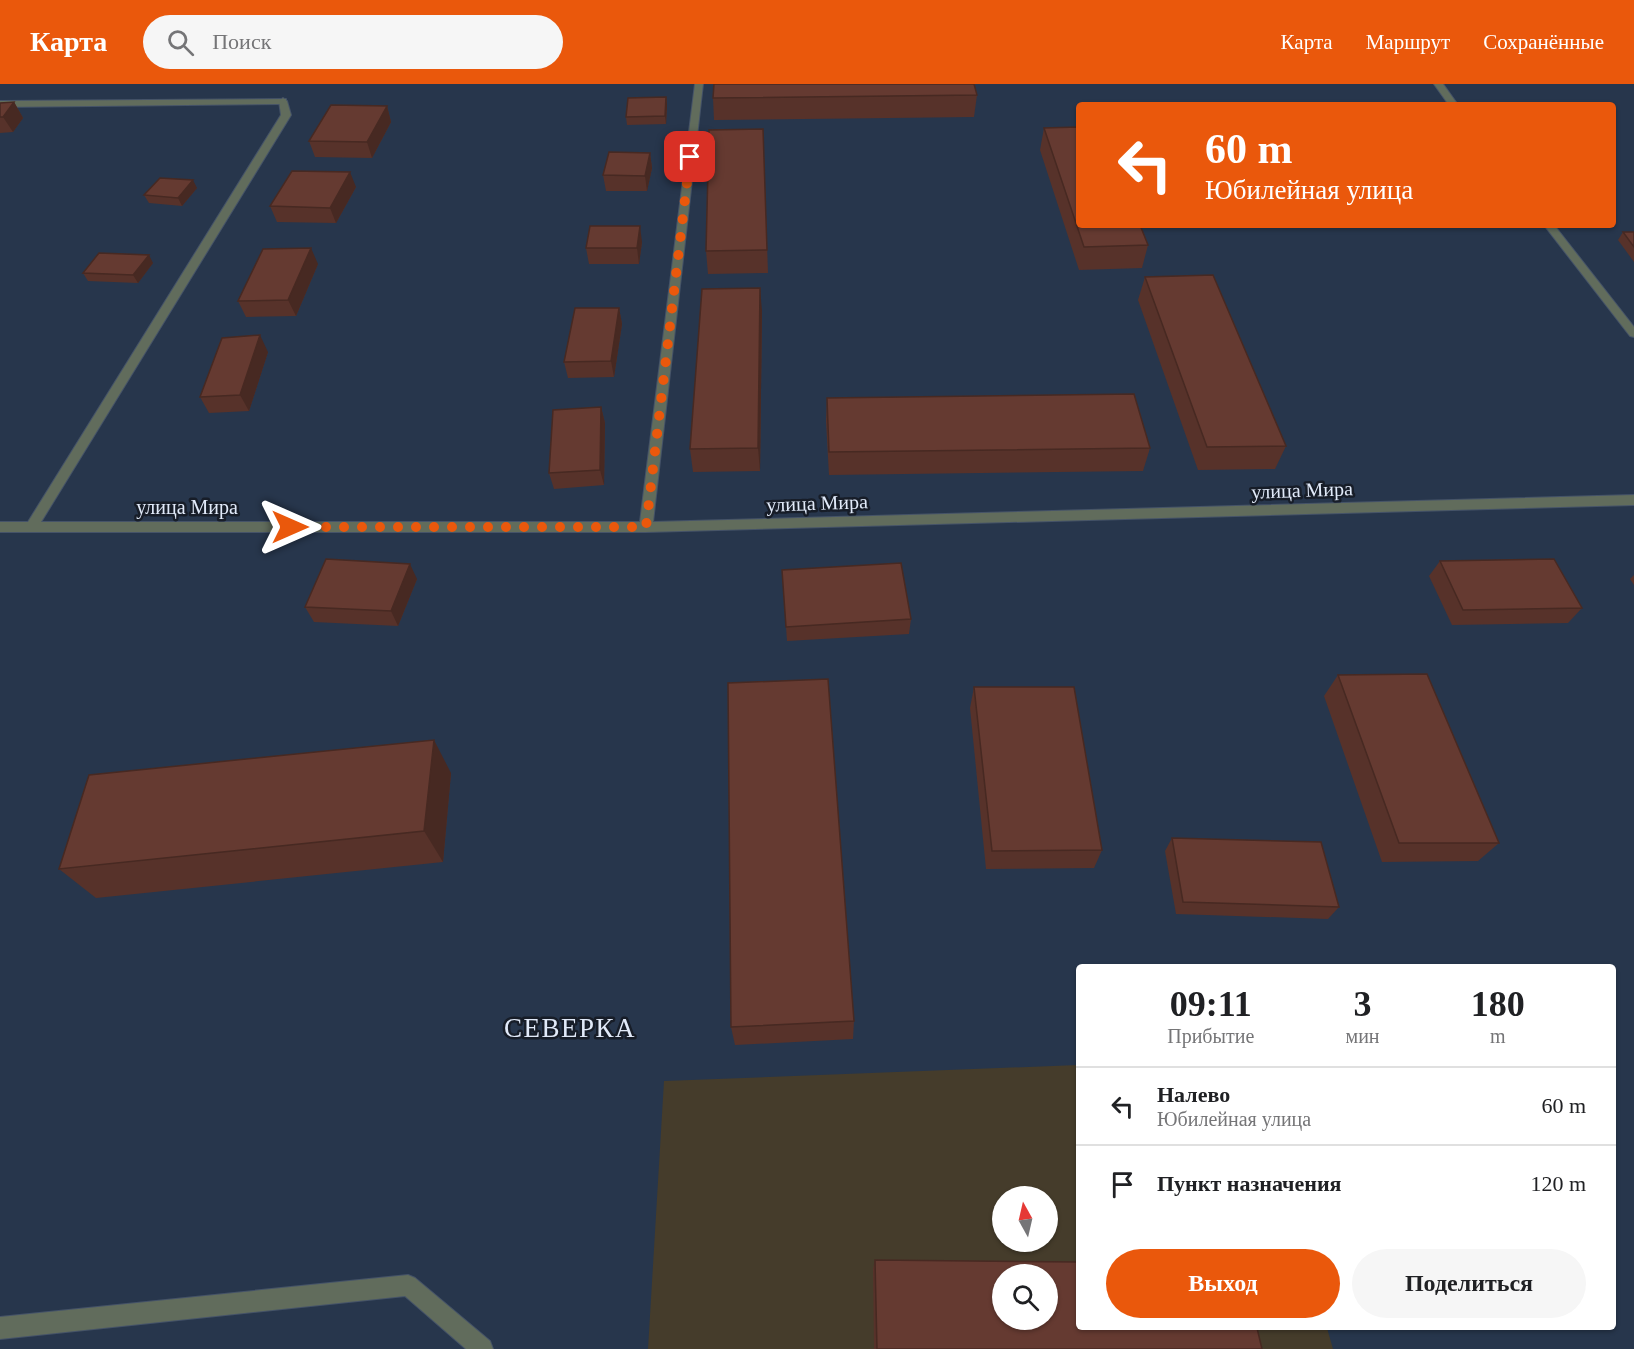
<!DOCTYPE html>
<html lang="ru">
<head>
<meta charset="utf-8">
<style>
  body { margin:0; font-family:"Times New Roman",serif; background:#f6f6f6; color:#202124; height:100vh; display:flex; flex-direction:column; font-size:22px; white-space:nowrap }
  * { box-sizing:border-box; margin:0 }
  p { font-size:20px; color:#757577 }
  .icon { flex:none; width:33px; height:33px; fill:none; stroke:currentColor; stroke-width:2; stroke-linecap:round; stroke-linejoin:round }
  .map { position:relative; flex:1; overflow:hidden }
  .details { position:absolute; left:1076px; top:880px; width:540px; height:366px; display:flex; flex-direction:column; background:#fff; border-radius:6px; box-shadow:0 2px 4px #0004 }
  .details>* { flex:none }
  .guide { position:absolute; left:1076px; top:18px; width:540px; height:126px; border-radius:6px; box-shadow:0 2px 4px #0004; background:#ea580c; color:#fff; overflow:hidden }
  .needle { width:39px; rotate:352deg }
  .controls { position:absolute; left:992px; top:1102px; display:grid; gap:12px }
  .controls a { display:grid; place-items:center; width:66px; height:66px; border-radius:50%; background:#fff; box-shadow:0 2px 4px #0004; font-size:30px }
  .pin { position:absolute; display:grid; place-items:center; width:51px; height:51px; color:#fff; margin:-26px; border-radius:12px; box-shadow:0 3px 9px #0006 }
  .me { position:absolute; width:66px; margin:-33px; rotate:90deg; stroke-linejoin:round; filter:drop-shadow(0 0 4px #0008) }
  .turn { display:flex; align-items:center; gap:21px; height:126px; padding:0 30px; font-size:27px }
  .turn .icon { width:78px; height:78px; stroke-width:2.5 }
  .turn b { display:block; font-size:42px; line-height:51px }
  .eta { display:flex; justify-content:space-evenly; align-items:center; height:102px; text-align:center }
  .eta b { font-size:36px; font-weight:800; line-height:42px }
  .primary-button { display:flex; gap:12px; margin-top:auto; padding:12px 30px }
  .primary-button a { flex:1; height:69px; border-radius:36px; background:#ea580c; color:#fff; font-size:24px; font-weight:800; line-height:69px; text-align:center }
  .primary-button a+a { background:#f6f6f6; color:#202124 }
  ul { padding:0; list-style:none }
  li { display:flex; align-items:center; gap:18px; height:78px; padding:0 30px; border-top:2px solid #e0e0e0 }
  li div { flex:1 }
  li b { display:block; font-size:22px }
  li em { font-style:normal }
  header { display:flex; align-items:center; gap:36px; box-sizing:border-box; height:84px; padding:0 30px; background:#ea580c; color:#fff }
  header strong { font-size:28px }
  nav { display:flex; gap:33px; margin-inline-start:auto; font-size:21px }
  .search { width:420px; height:54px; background:#f6f6f6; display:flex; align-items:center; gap:15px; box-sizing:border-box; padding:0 21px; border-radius:33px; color:#757577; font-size:22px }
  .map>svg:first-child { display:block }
  .education { fill:#453c2b; fill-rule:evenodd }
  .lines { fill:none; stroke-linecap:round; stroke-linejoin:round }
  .service-casing { stroke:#455368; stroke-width:2 }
  .minor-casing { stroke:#455368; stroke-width:2 }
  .tertiary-casing { stroke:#455368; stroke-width:2 }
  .service { fill:#616c5c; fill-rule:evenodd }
  .minor { fill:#616c5c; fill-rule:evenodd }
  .tertiary { fill:#616c5c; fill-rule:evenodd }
  .wall { fill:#57322a }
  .shaded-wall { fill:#472922 }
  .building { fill:#653a31; stroke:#472922; stroke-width:1.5; fill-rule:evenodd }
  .route { stroke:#ea580c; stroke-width:10; stroke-dasharray:0 18 }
  .labels { text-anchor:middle; stroke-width:5; stroke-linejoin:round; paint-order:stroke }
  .street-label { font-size:20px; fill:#e1eaf9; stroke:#171d28 }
  .near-quarter-label { font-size:27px; letter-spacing:1.5px; fill:#e1eaf9; stroke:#171d28 }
</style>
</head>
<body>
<header>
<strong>Карта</strong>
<div class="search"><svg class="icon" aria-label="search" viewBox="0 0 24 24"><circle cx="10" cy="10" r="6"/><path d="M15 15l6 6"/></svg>Поиск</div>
<nav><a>Карта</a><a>Маршрут</a><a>Сохранённые</a></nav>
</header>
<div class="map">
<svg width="1634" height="1265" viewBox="0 0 1634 1265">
  <rect width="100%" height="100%" fill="#27364c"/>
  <path class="education" d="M1078 981V1244H1327L1333 1265H648L664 997ZM1002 1113H1047V1158H1002ZM1002 1191H1047V1236H1002Z"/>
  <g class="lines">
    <defs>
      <g id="service">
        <path d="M286 15V19L283 20 0 23V17Z"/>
        <path d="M408 1191 415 1194 490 1257 493 1265H466L405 1212 0 1255V1233Z"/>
      </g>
      <path id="minor" d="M695 0H703L653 438 1634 411V421L646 448H0V438H28L281 31 279 17 283 14 287 17 291 31 41 438H640Z"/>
      <g id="tertiary">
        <path d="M1434 0H1443L1458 21H1449Z"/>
        <path d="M1544 141H1554L1634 243V253L1630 252Z"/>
      </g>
    </defs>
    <use href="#service" class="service-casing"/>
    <use href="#minor" class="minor-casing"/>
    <use href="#tertiary" class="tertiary-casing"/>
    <use href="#service" class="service"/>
    <use href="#minor" class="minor"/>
    <use href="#tertiary" class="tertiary"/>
  </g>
  <g class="wall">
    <path d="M977 11 974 33 714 36 713 14Z"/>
    <path d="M666 13 667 21 666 40 627 41 626 33Z"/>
    <path d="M14 18 23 34 13 48 0 49V19Z"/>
    <path d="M387 22 391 38 372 74 315 73 309 57Z"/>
    <path d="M1044 44 1148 161 1142 184 1079 186 1040 66Z"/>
    <path d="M763 45 768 189 708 190 706 167Z"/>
    <path d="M650 69 652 84 647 107H606L603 91Z"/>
    <path d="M356 103 336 139 277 138 270 122Z"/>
    <path d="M197 104 182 122 149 119 144 111Z"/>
    <path d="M1623 148H1634V178L1618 156Z"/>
    <path d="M642 158 639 180H589L586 164Z"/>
    <path d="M153 179 138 199 88 197 83 189Z"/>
    <path d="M318 180 296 232 246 233 238 217Z"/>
    <path d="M1145 193 1286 362 1275 385 1198 386 1138 216Z"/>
    <path d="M619 224 622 240 614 293 568 294 564 278Z"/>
    <path d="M762 227 760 387 693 388 690 365Z"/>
    <path d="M268 268 249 327 209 329 200 313Z"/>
    <path d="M827 314 1150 364 1143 387 829 391 826 337Z"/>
    <path d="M601 323 605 339 604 401 554 405 549 389Z"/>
    <path d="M1440 477 1582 524 1568 539 1452 541 1429 492Z"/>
    <path d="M782 486 911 535 909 550 787 557Z"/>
    <path d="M1634 491V501L1630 495Z"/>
    <path d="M417 495 398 542 314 538 305 523Z"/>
    <path d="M1338 591 1499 759 1478 777 1382 778 1324 612Z"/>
    <path d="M974 603 1102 766 1094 784 986 785 970 624Z"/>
    <path d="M451 689 443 778 96 814 59 785Z"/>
    <path d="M1172 754 1339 823 1328 835 1176 830 1165 767Z"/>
    <path d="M854 937 853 955 735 961 731 943Z"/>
    <path d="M875 1176 1262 1265H874L873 1185Z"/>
  </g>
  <g class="shaded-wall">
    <path d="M666 13 667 21 666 40 665 32Z"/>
    <path d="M14 18 23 34 13 48 3 33Z"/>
    <path d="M387 22 391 38 372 74 367 58Z"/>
    <path d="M650 69 652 84 647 107 645 92Z"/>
    <path d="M350 88 356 103 336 139 330 124Z"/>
    <path d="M193 96 197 104 182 122 178 114Z"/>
    <path d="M640 142 642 158 639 180 637 164Z"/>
    <path d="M311 164 318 180 296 232 288 216Z"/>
    <path d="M149 171 153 179 138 199 133 191Z"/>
    <path d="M760 204 762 227 760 387 758 364Z"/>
    <path d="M619 224 622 240 614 293 611 277Z"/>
    <path d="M260 251 268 268 249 327 240 311Z"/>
    <path d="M601 323 605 339 604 401 600 386Z"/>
    <path d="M410 480 417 495 398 542 391 527Z"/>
    <path d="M434 656 451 689 443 778 424 747Z"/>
  </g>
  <g class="building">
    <path d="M714 0H974L977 11 713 14Z"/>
    <path d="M666 13 665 32 626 33 628 14Z"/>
    <path d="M14 18 3 33H0V19Z"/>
    <path d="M331 21 387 22 367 58 309 57Z"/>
    <path d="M1078 43V141H1140L1148 161 1084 163 1044 44Z"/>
    <path d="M763 45 767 166 706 167 709 46Z"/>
    <path d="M609 68 650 69 645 92 603 91Z"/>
    <path d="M292 87 350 88 330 124 270 122Z"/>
    <path d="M160 94 193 96 178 114 144 111Z"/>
    <path d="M590 142H640L637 164H586Z"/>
    <path d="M1623 148H1634V163Z"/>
    <path d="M311 164 288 216 238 217 263 165Z"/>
    <path d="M99 169 149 171 133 191 83 189Z"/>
    <path d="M1213 191 1286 362 1207 363 1145 193Z"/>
    <path d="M760 204 758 364 690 365 702 205Z"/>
    <path d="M575 224H619L611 277 564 278Z"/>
    <path d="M260 251 240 311 200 313 222 254Z"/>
    <path d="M1134 310 1150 364 829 368 827 314Z"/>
    <path d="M601 323 600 386 549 389 553 326Z"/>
    <path d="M326 475 410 480 391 527 305 523Z"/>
    <path d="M1554 475 1582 524 1463 526 1440 477Z"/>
    <path d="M901 479 911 535 786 543 782 486Z"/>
    <path d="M1427 590 1499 759H1399L1338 591Z"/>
    <path d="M828 595 854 937 731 943 728 599Z"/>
    <path d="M974 603H1074L1102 766 992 767Z"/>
    <path d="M434 656 424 747 59 785 89 691Z"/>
    <path d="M1172 754 1321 758 1339 823 1183 818Z"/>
    <path d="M875 1176 1078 1178V1244H1257L1262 1265H877ZM1002 1191H1047V1236H1002Z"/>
  </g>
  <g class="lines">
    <path class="route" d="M290 443H646L690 73"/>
  </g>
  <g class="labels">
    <g class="street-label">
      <text transform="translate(1302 406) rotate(-2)" y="7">улица Мира</text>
      <text transform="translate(817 419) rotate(-2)" y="7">улица Мира</text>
      <text x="187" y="430">улица Мира</text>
    </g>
    <g class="near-quarter-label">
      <text x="570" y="953">СЕВЕРКА</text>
    </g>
  </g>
</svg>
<div class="controls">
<a><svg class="needle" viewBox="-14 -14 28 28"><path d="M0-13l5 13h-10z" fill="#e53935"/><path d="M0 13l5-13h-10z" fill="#757577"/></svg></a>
<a><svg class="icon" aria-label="search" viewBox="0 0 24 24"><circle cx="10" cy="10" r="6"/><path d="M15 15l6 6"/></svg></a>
</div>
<div class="pin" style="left:690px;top:73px;background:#d93025"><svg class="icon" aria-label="arrive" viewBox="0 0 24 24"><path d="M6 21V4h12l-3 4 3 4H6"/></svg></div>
<svg class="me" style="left:290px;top:443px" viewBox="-20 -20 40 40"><path d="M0-17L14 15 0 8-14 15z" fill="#ea580c" stroke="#fff" stroke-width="4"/></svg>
<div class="guide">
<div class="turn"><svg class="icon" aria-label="left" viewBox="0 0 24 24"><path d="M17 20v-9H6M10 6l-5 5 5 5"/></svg><div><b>60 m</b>Юбилейная улица</div></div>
</div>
<section class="details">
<div class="eta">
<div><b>09:11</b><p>Прибытие</p></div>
<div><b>3</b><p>мин</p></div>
<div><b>180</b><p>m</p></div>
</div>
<ul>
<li><svg class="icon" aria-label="left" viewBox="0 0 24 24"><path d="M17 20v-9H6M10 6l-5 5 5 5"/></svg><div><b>Налево</b><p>Юбилейная улица</p></div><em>60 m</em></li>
<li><svg class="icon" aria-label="arrive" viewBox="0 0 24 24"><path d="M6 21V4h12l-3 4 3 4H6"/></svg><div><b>Пункт назначения</b></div><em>120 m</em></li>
</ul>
<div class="primary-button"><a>Выход</a><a>Поделиться</a></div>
</section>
</div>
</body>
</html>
